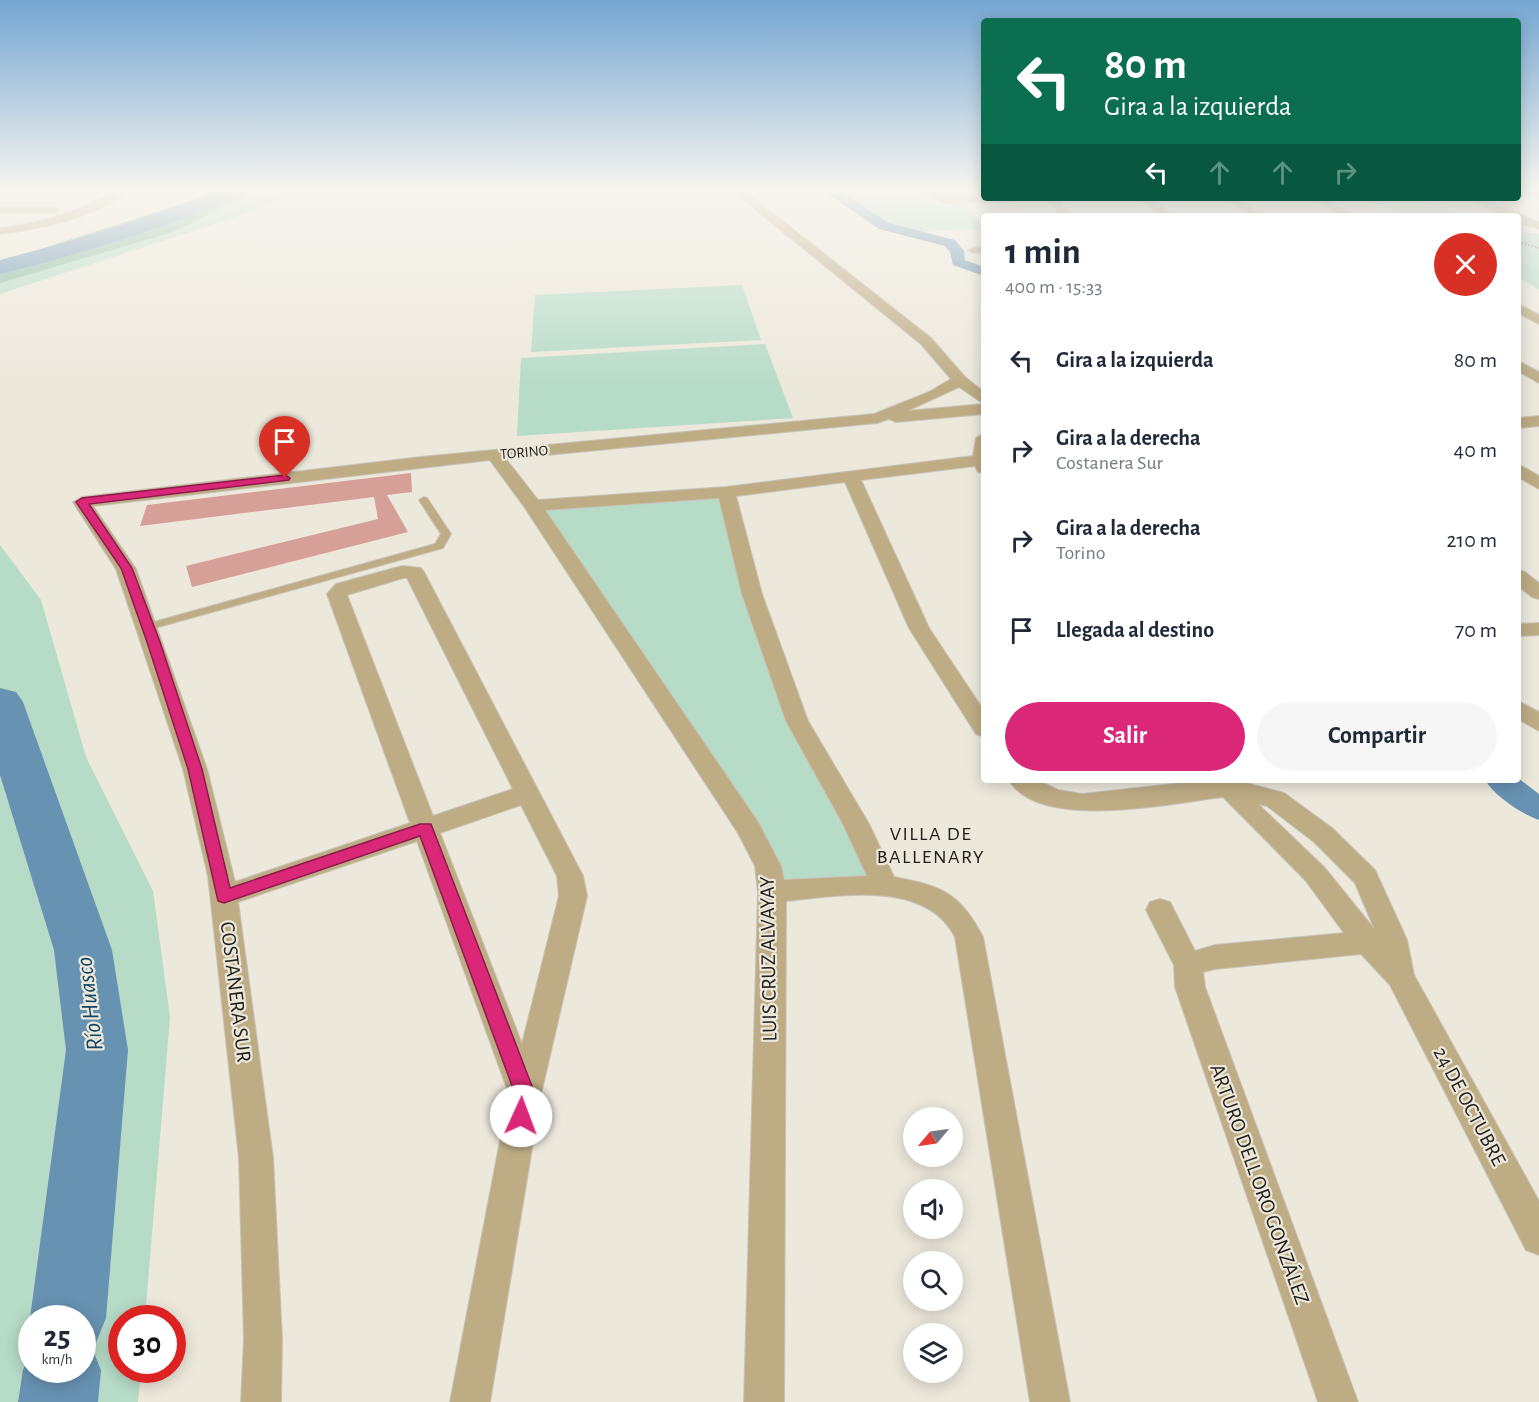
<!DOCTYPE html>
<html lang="es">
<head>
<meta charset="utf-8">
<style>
  body { margin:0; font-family:"Alegreya Sans",sans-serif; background:#f6f6f7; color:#1f2937; height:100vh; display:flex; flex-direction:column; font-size:22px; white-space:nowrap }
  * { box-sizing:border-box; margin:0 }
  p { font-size:20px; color:#747a83 }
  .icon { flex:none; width:33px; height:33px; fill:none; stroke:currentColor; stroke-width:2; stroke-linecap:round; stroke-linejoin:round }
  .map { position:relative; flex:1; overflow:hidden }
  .drawer { position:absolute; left:981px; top:213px; width:540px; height:570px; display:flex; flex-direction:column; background:#fff; border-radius:6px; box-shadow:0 3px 15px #0003 }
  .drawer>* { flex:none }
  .hud { position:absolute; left:981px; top:18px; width:540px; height:183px; border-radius:6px; box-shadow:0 3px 15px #0003; background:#0b6e4f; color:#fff; overflow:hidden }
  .needle { width:39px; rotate:241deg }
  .buttons { position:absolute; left:903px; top:1107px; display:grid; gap:12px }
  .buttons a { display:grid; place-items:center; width:60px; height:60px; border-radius:50%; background:#fff; box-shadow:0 3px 15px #0003; font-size:30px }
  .speed { position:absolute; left:18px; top:1305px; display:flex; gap:12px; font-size:30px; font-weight:700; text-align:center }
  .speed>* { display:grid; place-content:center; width:78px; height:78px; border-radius:50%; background:#fff; box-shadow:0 3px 15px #0003; line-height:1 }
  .speed small { font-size:15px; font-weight:400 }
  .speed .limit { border:9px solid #d22; background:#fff; color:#111 }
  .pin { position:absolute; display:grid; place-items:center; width:51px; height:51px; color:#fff; margin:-62px -26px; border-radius:50% 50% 50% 0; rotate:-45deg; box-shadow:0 0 6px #0007 }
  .pin .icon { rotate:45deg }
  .me { position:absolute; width:66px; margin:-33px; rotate:2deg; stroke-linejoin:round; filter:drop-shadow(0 0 4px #0008) }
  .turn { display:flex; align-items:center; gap:21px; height:126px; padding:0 24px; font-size:27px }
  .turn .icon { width:78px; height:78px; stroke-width:2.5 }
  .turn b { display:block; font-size:42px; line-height:51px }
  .lanes { display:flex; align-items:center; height:57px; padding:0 24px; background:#0003; justify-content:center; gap:30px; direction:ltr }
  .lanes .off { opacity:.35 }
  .round { display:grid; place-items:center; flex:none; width:63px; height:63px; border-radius:32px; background:#f6f6f7 }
  .summary { display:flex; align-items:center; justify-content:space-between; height:102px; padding:0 24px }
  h1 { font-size:36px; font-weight:700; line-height:45px }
  .button { display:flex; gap:12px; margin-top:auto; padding:12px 24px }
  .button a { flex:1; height:69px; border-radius:36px; background:#db2777; color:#fff; font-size:24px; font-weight:700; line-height:69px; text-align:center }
  .button a+a { background:#f6f6f7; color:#1f2937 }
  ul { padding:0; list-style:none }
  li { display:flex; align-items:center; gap:18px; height:90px; padding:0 24px }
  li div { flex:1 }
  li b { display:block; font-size:22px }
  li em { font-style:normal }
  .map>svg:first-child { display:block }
  .green { fill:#b6dbc7; fill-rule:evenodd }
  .forest { fill:#84b89d }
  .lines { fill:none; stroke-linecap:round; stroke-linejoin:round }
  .canal { fill:#6892b2; fill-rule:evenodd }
  .river { fill:#6892b2; fill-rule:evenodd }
  .building { fill:#d69f97 }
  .service-casing { stroke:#c8c4b9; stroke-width:2 }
  .minor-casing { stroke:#c8c4b9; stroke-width:2 }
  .path { stroke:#817e76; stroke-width:1.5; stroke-dasharray:2 1.5; stroke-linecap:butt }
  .service { fill:#beac85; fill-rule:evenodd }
  .minor { fill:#beac85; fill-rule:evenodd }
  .route { fill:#db2777; stroke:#8e194d; stroke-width:1.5 }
  .labels { text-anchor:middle; stroke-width:4.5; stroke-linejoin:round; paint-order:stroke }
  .far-street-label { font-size:15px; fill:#22201c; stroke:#ede8dc }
  .neighbourhood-label { font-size:20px; letter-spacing:1.5px; fill:#22201c; stroke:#ede8dc }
  .near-street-label { font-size:21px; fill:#22201c; stroke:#ede8dc }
  .near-water-label { font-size:24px; font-style:italic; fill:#104465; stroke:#ede8dc }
</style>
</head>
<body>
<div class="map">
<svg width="1539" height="1402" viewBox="0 0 1539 1402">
  <rect width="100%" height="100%" fill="#ede8dc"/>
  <g class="green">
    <path d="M248 189H306L254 211 0 294V272Z"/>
    <path d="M825 189H908L939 206 965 204 984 229 909 232 874 220Z"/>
    <path d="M1361 198H1459L1463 199 1429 202 1463 216H1404Z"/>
    <path d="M1518 231 1539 234V290L1518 277Z"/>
    <path d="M742 285 761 340 531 352 535 295Z"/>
    <path d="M765 344 793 418 517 436 521 358Z"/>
    <path d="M724 494 749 592 878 883 777 889 536 507Z"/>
    <path d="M0 545 41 600 86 757 153 891 170 1017 145 1318H122V1370H141L138 1402H0ZM82 1318V1370H32V1318Z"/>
  </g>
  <path class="forest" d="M218 189H265L246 195 173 232 0 283V262L203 197Z"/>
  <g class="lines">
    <g class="canal">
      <path d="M821 189H836L889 223 955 240 964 251 965 260 984 267V276L953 265 950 252 945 246 879 229Z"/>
      <path d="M1518 778 1539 794V820C1521 814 1495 796 1485 780Z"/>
    </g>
    <g class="river">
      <path d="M219 189H246L243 193C165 229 84 253 0 274V260C75 240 148 220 219 189Z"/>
      <path d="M0 688 16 692 23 702 112 950 128 1050 106 1318 95 1345 91 1346 101 1370 98 1402H18L23 1370 32 1350V1370H82V1318H32V1321L30 1318 66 1050 54 950 0 775Z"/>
    </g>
  </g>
  <path class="building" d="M411 473 412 492 387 495 408 532 192 587 186 566 378 519 374 497 140 526 147 505Z"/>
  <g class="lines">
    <defs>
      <path id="service" d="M424 497 427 498 451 534 443 548 151 629H143L141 627 143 625 435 544 441 534 419 500Z"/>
      <g id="minor">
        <path d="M116 189 127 190C101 217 36 230 0 234V228C40 223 82 211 116 189Z"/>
        <path d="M730 189H742L931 338 965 377 984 392V414L896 422 889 419 877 423 506 459 538 500 726 487 973 456 976 438 984 433V473L978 472 975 466 861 480 929 628 984 711V737L976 734 909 628 845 482 736 496 762 594 808 721 869 824 894 877C942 886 960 893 983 937L1070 1402H1030L955 937C926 879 838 896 786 901L784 1402H744L758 892 755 866 738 833 525 508 490 460 93 506 136 569 207 769 235 882 410 823 327 594 336 584 402 566 421 568 424 572 583 876 587 896 541 1094 490 1402H450L509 1094 417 841 238 902 273 1158 282 1339 281 1402H241L244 1339 239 1158 208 876 183 769 116 569 73 502 82 497 421 457 874 414 929 392 951 379 921 344ZM959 387 984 404 907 411ZM719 498 742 594 786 721 843 824 867 876 784 880 781 866 758 822 545 510ZM403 578H407L513 789 433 816 347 595ZM521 805 557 876 559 896 522 1044 440 833Z"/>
        <path d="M916 189H930L947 197 1017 198 1012 201 945 203Z"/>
        <path d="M1520 189 1539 191V198L1521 191Z"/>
        <path d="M1047 198H1057L1072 216H1061Z"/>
        <path d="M1139 198H1151L1174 216H1162Z"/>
        <path d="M1224 198H1236L1265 216H1252Z"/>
        <path d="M1312 198H1325L1356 216H1343Z"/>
        <path d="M1467 198H1481L1539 222V229L1518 222V216H1504Z"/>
        <path d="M0 207H55L60 210 55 213H0Z"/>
        <path d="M984 246V252L974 253 968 250Z"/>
        <path d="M1518 304 1539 315V324L1518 313Z"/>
        <path d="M1518 361 1539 372V383L1518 371Z"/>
        <path d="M1539 416V426L1518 428V418Z"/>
        <path d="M1518 464 1539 476V489L1518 477Z"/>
        <path d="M1518 570 1525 572 1539 583V599L1532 597 1518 586Z"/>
        <path d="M1539 623V635L1518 636V624Z"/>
        <path d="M1518 701 1539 712V731L1518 719Z"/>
        <path d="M1009 780H1037L1058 790 1082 794 1209 780H1235L1284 793 1332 828 1375 870 1407 940 1414 975 1539 1201V1255L1526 1250 1390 985 1361 954 1215 969 1203 972 1205 987 1358 1402H1318L1175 987 1174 965 1146 910 1150 902 1160 899 1170 902 1195 951 1215 945 1344 933 1306 881 1223 797C1172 803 1039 832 1009 780ZM1258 804 1267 806 1314 842 1355 883 1375 930 1324 867Z"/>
      </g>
    </defs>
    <use href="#service" class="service-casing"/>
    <use href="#minor" class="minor-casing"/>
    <path class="path" d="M1518 242 1539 248"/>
    <use href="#service" class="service"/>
    <use href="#minor" class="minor"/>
  </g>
  <linearGradient id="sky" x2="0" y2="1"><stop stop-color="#75a6d2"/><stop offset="0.49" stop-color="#f7f5ef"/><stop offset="1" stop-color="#f7f5ef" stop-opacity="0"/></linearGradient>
  <rect width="1539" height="386" fill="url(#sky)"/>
  <path class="route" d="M285 475 290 478 289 480 89 504 132 568 160 642 202 769 230 888 420 824H431L535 1094 528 1122 521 1125 514 1122 511 1116 515 1094 420 836 224 903 218 901 188 769 147 642 121 568 76 502 82 498Z"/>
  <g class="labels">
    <g class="far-street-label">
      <text transform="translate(524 452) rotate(-5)" y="5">TORINO</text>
    </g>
    <g class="neighbourhood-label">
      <text x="931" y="840">VILLA DE<tspan x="931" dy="23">BALLENARY</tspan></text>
    </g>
    <g class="near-street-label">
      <text transform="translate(768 959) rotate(-91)" y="7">LUIS CRUZ ALVAYAY</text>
      <text transform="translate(236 992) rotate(83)" y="7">COSTANERA SUR</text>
      <text transform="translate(1470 1106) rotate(62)" y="7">24 DE OCTUBRE</text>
      <text transform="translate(1260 1184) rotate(70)" y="7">ARTURO DELL ORO GONZÁLEZ</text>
    </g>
    <g class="near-water-label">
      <text transform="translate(89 1004) rotate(-97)" y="8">Río Huasco</text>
    </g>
  </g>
</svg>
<div class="buttons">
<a><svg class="needle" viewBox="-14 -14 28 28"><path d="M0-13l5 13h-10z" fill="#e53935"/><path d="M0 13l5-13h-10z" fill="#747a83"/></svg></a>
<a><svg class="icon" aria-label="sound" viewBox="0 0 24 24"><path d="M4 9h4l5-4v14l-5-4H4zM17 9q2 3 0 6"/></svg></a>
<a><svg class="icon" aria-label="search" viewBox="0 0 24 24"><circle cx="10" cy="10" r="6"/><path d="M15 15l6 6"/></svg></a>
<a><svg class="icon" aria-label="layers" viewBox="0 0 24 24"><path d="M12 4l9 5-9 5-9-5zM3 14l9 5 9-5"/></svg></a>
</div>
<div class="speed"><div>25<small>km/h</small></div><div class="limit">30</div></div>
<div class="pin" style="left:285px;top:478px;background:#d93025"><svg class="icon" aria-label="arrive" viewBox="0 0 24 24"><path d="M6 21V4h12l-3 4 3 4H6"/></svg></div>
<svg class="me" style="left:521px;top:1116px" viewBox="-20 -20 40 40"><circle r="19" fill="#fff"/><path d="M0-13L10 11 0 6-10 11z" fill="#db2777"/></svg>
<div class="hud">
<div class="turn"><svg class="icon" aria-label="left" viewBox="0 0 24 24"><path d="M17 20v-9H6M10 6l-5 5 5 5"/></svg><div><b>80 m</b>Gira a la izquierda</div></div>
<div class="lanes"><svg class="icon" aria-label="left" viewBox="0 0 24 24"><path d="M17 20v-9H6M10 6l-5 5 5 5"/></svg><svg class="icon off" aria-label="ahead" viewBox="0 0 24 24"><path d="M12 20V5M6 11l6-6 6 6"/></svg><svg class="icon off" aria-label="ahead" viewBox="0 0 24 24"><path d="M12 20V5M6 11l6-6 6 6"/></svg><svg class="icon off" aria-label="right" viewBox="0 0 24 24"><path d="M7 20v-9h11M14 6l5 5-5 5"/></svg></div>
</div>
<section class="drawer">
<div class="summary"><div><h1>1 min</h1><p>400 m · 15:33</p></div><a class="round" style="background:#d93025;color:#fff"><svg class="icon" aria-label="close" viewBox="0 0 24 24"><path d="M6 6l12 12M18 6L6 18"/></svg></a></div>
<ul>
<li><svg class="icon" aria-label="left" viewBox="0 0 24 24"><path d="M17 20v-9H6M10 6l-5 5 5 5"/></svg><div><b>Gira a la izquierda</b></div><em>80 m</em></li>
<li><svg class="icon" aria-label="right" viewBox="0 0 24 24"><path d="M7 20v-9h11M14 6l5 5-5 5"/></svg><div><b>Gira a la derecha</b><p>Costanera Sur</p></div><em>40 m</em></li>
<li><svg class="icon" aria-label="right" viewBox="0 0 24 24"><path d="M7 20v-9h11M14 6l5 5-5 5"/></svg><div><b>Gira a la derecha</b><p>Torino</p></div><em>210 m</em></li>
<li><svg class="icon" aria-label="arrive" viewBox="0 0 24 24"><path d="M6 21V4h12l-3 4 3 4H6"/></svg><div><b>Llegada al destino</b></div><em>70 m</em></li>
</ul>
<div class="button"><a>Salir</a><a>Compartir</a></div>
</section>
</div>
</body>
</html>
